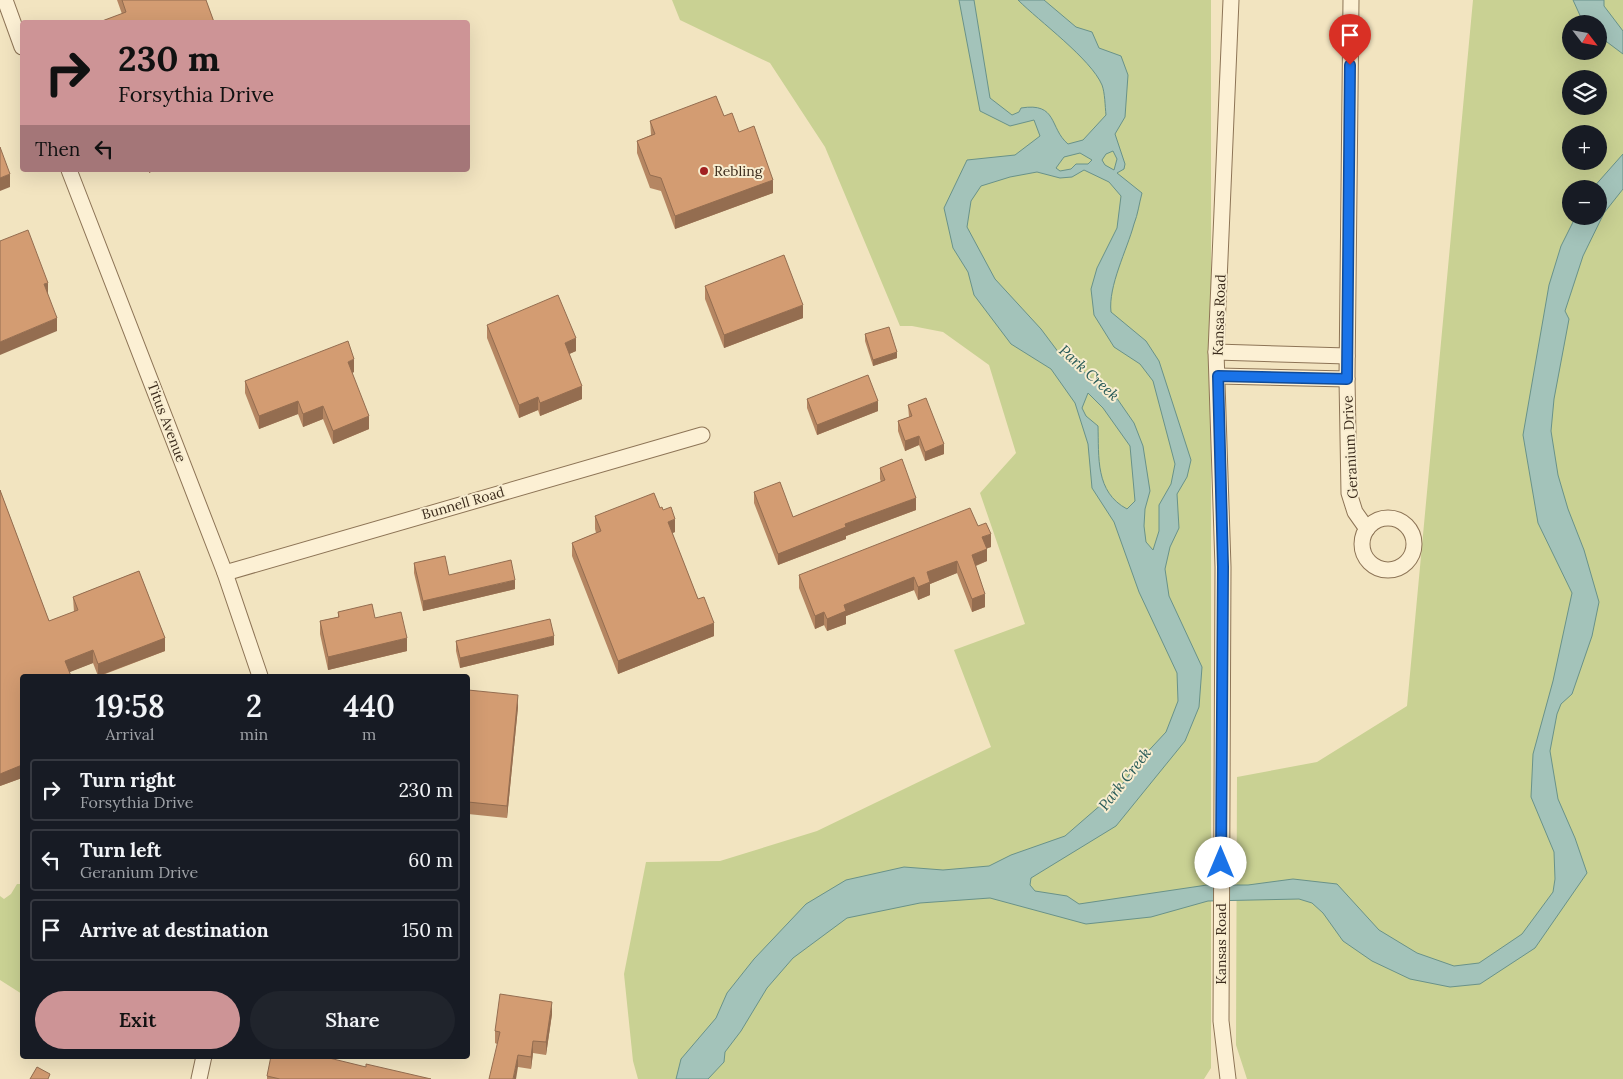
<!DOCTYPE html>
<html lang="en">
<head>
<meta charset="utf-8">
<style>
  body { margin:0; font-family:Lora,serif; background:#20242c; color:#f1f3f6; height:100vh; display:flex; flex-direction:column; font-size:19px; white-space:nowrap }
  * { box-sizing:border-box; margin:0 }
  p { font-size:16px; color:#9ea1a6 }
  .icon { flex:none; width:28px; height:28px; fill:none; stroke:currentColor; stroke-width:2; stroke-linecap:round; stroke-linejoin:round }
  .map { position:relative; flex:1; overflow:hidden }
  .panel { position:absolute; left:20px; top:674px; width:450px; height:385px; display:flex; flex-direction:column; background:#171b24; border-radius:5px; box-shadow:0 5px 20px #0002 }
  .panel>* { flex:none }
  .banner { position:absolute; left:20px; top:20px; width:450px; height:152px; border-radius:5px; box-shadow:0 5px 20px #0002; background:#cd9496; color:#111; overflow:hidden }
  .needle { width:32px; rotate:121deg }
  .buttons { position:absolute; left:1562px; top:15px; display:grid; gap:10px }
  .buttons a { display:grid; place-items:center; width:45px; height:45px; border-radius:50%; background:#171b24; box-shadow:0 5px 20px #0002; font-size:25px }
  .pin { position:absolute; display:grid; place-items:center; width:42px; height:42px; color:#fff; margin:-51px -21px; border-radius:50% 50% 50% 0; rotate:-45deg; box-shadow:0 0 5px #0007 }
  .pin .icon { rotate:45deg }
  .me { position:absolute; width:55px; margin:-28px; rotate:0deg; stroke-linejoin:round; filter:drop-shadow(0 0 4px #0008) }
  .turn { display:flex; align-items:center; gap:18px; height:105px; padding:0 15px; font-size:22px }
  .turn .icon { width:65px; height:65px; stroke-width:2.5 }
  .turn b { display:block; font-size:35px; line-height:42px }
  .then { display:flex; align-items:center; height:48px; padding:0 15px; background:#0003; gap:10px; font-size:19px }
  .eta { display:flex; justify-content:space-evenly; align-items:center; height:85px; text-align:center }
  .eta b { font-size:30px; font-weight:600; line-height:35px }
  .action { display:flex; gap:10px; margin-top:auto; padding:10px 15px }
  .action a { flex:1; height:58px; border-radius:30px; background:#cd9496; color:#111; font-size:20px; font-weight:600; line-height:58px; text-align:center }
  .action a+a { background:#20242c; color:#f1f3f6 }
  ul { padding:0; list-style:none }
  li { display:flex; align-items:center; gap:15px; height:62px; margin:0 10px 8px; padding:0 5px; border:2px solid #363941; border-radius:5px }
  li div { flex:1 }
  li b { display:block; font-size:19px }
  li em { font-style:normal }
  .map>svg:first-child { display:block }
  .green { fill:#c9d193; fill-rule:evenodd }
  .water { fill:#a3c3ba; stroke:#699289; fill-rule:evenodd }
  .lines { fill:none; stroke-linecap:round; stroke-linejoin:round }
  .minor-casing { stroke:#8d7456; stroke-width:17 }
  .minor { stroke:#fcf0d4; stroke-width:15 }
  .wall { fill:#b58662 }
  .shaded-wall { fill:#946d50 }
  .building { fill:#d39c72; stroke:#946d50 }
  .route-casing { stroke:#114b97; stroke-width:12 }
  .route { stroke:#1a73e8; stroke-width:9 }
  .poi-dot { fill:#a12121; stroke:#f8edd0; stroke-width:2 }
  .labels { text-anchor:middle; stroke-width:4; stroke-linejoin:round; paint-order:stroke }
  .poi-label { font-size:14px; fill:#3b2b1c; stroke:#f8edd0; text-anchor:start }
  .street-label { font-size:14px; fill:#3b2b1c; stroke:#f8edd0 }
  .water-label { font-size:15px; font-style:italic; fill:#2a5c59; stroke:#f8edd0 }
</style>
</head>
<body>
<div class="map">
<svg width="1623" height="1079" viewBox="0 0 1623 1079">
  <rect width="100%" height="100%" fill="#f2e4c0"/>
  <g class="green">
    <path d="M672 0H1211V1068L1204 1079H638L633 1061 624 974 646 862 720 861 817 831 991 747 954 650 1025 624 980 493 1016 453 989 365 943 332 912 326H900L825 147 770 63 680 20Z"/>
    <path d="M1473 0H1623V1079H1247L1236 1045 1237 777 1317 762 1407 706ZM1571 24H1599V51H1571ZM1571 79H1599V106H1571ZM1571 134H1599V161H1571ZM1571 189H1599V216H1571Z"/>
    <path d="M17 884H22V994L0 980V896L4 899 11 894Z"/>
  </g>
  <g class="water">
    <path d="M959 0H974L990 98 1012 115 1019 112 1021 108C1058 102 1049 128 1068 144L1083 140 1106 115C1105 106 1105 93 1102 85 1091 59 1039 21 1018 0H1044L1076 27 1092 32 1099 48 1121 56 1128 75 1125 117 1115 134 1125 164 1124 169 1117 173 1142 193C1139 204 1138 214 1134 224 1127 250 1108 286 1111 312L1146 341 1159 361 1191 460 1187 477 1177 494 1179 528 1170 547 1165 569 1169 596 1202 667 1199 707 1185 741 1116 826 1031 878 1030 885 1035 891 1067 896 1079 904 1207 885H1248L1293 879 1337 884 1379 930 1417 953 1454 966 1479 963 1522 934 1553 892 1555 879 1554 852 1531 797 1533 754 1553 681 1572 593 1538 523 1523 435 1549 285 1561 246 1576 216H1599V189H1592L1623 154V189L1604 213 1583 256 1565 311 1569 319 1554 399 1551 431 1558 475 1568 509 1584 550 1599 602 1592 636 1572 694 1561 704 1557 714 1550 751 1558 799 1575 838 1587 873 1535 948 1480 984 1450 987 1410 979 1372 961 1343 941 1323 913 1312 903 1299 899 1208 901 1151 917 1086 924 990 898 920 903 847 918 793 958 767 988 741 1031 725 1052 724 1062 708 1079H676L681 1059 716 1018 727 993 754 959 806 904 846 880 904 867 943 870 989 866 1011 855 1065 836 1118 790 1139 761 1166 732 1178 701 1177 673 1139 592 1114 522 1092 488 1088 444 1075 403 1051 369 1011 344 974 295 968 272 953 248 944 208 967 160 1015 155 1040 136 1034 120 1010 126 980 111ZM1113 151 1117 159 1114 170 1105 165 1102 160 1106 154ZM1080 153 1092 160 1088 164H1076L1071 169 1060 171 1056 168 1064 157ZM1084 170 1109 182 1121 196 1117 228 1097 268 1091 289 1094 315 1114 347 1140 364 1153 381 1175 464 1171 484 1159 505V531L1153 550 1146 542 1144 526 1145 509 1150 491 1143 446 1134 423 1116 397 1106 392 1088 375 1059 353 1041 329 995 279 967 227 971 201 981 186 1010 177 1037 172 1060 178 1072 177ZM1088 393 1103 408 1130 446 1135 501 1127 509C1095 492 1099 457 1098 426L1086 416 1082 408Z"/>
    <path d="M1573 0H1604V6L1623 31V54L1599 36V24H1586L1583 22Z"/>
  </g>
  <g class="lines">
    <defs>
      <g id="minor">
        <path d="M5 0 22 47"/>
        <path d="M1351 0 1347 379 1349 493 1355 512 1367 529"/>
        <path d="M69 170 225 573 260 676"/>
        <path d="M1216 352 1347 356"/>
        <path d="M1218 376 1347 379"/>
        <circle cx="1388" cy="544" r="26"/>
        <path d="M225 573 702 435"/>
        <path d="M199 1079 204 1056"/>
        <path d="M1228 1079 1221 1021 1223 567 1216 352 1231 0"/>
      </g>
    </defs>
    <use href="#minor" class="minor-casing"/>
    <use href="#minor" class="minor"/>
  </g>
  <g class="wall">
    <path d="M117 0H206L214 22H102V21L122 14Z"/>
    <path d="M724 116 739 132 773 193 675 229 661 191 650 188 637 153V141L651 135 650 121Z"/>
    <path d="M705 286 803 318 724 348 705 299Z"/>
    <path d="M487 325 576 351 569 354 582 399 540 416 538 410 519 418 487 338Z"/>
    <path d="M865 334 897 358 873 366 865 341Z"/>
    <path d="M354 372 352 373 369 429 333 444 323 419 303 427 298 414 259 429 245 393V381Z"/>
    <path d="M807 399 878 411 817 435 807 408Z"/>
    <path d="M908 405 944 454 925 461 919 445 905 451 898 431V421L909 417Z"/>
    <path d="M880 468 916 510 846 536V539L778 565 754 503V492L793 517 881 482 880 479Z"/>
    <path d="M0 490 49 621 74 612 73 597 139 571 165 638V651L100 676H98L93 663 69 672 71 676H22V778L0 786Z"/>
    <path d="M660 508 675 532 672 533 698 599 714 636 618 674 572 556V543L596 533 595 529V516Z"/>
    <path d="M978 526 991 547 987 548V561L976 566 985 607 972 612 957 573 930 584V595L918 600 914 590 846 616V624L827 631 824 625 815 629 799 588V575Z"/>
    <path d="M414 563 449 575 515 589 423 611 414 573Z"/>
    <path d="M338 612 375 618 407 651 328 670 320 634V621L338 617Z"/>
    <path d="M456 641 554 645 460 668 456 651Z"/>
    <path d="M468 690 518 707 507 818 468 814Z"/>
    <path d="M552 1014 546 1055 533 1053 531 1069 518 1067 497 1044 495 1043V1031Z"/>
    <path d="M366 1067 431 1079H267V1076Z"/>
  </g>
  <g class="shaded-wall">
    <path d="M149 170H155L149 173Z"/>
    <path d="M10 174V187L0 191V178Z"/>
    <path d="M773 180V193L675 229V216Z"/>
    <path d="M48 283V296L44 284Z"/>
    <path d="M803 305V318L724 348V335Z"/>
    <path d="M57 318V331L0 355V342Z"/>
    <path d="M576 338V351L565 356V343Z"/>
    <path d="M897 352V358L873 366V360Z"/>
    <path d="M354 359V372L348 375V362Z"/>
    <path d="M582 386V399L540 416V403Z"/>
    <path d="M538 397V410L519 418V405Z"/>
    <path d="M298 401V414L259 429V416Z"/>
    <path d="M878 401V411L817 435V425Z"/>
    <path d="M323 406V419L303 427V414Z"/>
    <path d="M369 416V429L333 444V431Z"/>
    <path d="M919 436V445L905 451V441Z"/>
    <path d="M944 444V454L925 461V452Z"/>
    <path d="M916 498V510L846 536V539L778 565V554L845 524Z"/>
    <path d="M675 519V532L668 535V522Z"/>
    <path d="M991 534V547L982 550V537Z"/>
    <path d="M987 549V561L972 567V555Z"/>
    <path d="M957 561V573L930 584V595L918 600V587L927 572Z"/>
    <path d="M914 577V590L846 616V624L827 631V619L844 605Z"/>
    <path d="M515 580V589L423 611V601Z"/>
    <path d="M985 594V607L972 612V599Z"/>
    <path d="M824 612V625L815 629V616Z"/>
    <path d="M714 623V636L618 674V661Z"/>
    <path d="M554 636V645L460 668V658Z"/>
    <path d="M165 638V651L98 676V664Z"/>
    <path d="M407 638V651L328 670V657Z"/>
    <path d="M93 650V663L65 674V661Z"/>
    <path d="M518 695V707L507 818V806Z"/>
    <path d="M22 765V778L0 786V774Z"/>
    <path d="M552 1002V1014L546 1055V1042Z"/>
    <path d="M533 1041V1053L531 1069V1057Z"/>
    <path d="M518 1055V1067L516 1079H513Z"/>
  </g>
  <g class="building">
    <path d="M122 0H206L214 22H103L102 21 126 12Z"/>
    <path d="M716 96 724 116 732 113 739 132 754 126 773 180 675 216 661 178 650 175 637 141 655 134 650 121Z"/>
    <path d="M0 147 10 174 0 178Z"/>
    <path d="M28 230 48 283 44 284 57 318 0 342V241Z"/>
    <path d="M784 255 803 305 724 335 705 286Z"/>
    <path d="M558 295 576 338 565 343 582 386 540 403 538 397 519 405 487 325Z"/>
    <path d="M889 327 897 352 873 360 865 334Z"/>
    <path d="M348 341 354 359 348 362 369 416 333 431 323 406 303 414 298 401 259 416 245 381Z"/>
    <path d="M868 375 878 401 817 425 807 399Z"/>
    <path d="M926 398 944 444 925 452 919 436 905 441 898 421 912 416 908 405Z"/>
    <path d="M902 459 916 498 845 524 846 527 778 554 754 492 780 482 793 517 885 480 880 468Z"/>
    <path d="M0 490 49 621 78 610 73 597 139 571 165 638 98 664 93 650 65 661 71 676H22V765L0 774Z"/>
    <path d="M654 493 660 508 662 507 663 510 671 507 675 519 668 522 698 599 704 597 714 623 618 661 572 543 601 531 595 516Z"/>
    <path d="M970 508 978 526 986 523 991 534 982 537 987 549 972 555 985 594 972 599 957 561 927 572 930 582 918 587 914 577 844 605 846 611 827 619 824 612 815 616 799 575Z"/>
    <path d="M445 556 449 575 511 560 515 580 423 601 414 563Z"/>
    <path d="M372 604 375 618 401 612 407 638 328 657 320 621 339 617 338 612Z"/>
    <path d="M550 619 554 636 460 658 456 641Z"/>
    <path d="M468 690 518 695 507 806 468 802Z"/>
    <path d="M500 994 552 1002 546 1042 533 1041 531 1057 518 1055 513 1079H489L500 1032 495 1031Z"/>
    <path d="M271 1056H321L366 1067V1064L431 1079H280L267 1076Z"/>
    <path d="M37 1067 50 1074 48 1079H30Z"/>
  </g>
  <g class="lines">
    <defs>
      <path id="route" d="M1221 863 1223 567 1218 376 1347 379 1350 65"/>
    </defs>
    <use href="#route" class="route-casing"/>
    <use href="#route" class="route"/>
  </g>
  <circle class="poi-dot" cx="704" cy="171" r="5"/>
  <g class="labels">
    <g class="poi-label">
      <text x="714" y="176">Rebling</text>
    </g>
    <g class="street-label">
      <text transform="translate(1219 315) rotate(-88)" y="5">Kansas Road</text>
      <text transform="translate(167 422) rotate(69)" y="5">Titus Avenue</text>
      <text transform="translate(1350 447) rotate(-93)" y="5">Geranium Drive</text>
      <text transform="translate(463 503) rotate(-16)" y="5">Bunnell Road</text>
      <text transform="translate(1221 944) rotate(-90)" y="5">Kansas Road</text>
    </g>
    <g class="water-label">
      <text transform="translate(1089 373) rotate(42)" y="5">Park Creek</text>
      <text transform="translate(1125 779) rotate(-52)" y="5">Park Creek</text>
    </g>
  </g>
</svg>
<div class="buttons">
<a><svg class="needle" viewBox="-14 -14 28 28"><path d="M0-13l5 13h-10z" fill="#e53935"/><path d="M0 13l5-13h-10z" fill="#9ea1a6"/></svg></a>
<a><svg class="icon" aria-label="layers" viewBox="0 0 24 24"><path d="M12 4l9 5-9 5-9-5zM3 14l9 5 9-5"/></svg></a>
<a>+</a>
<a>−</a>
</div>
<div class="pin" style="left:1350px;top:65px;background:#d93025"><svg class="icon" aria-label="arrive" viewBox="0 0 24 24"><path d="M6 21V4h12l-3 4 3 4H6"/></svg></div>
<svg class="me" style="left:1221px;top:863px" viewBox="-20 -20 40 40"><circle r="19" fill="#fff"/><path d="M0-13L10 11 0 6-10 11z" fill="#1a73e8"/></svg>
<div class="banner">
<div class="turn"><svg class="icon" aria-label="right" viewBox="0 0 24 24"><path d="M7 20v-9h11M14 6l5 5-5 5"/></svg><div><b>230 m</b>Forsythia Drive</div></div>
<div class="then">Then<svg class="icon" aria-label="left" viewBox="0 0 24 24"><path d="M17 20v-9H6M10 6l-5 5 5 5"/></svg></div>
</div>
<section class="panel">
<div class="eta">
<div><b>19:58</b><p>Arrival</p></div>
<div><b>2</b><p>min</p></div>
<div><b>440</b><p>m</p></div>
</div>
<ul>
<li><svg class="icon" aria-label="right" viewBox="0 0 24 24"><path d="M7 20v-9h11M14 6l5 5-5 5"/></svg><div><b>Turn right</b><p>Forsythia Drive</p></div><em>230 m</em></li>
<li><svg class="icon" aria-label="left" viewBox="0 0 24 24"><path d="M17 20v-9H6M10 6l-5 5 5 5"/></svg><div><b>Turn left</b><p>Geranium Drive</p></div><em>60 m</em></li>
<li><svg class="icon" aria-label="arrive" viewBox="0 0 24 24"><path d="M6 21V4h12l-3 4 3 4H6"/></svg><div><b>Arrive at destination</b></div><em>150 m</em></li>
</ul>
<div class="action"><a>Exit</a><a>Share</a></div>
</section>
</div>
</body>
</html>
